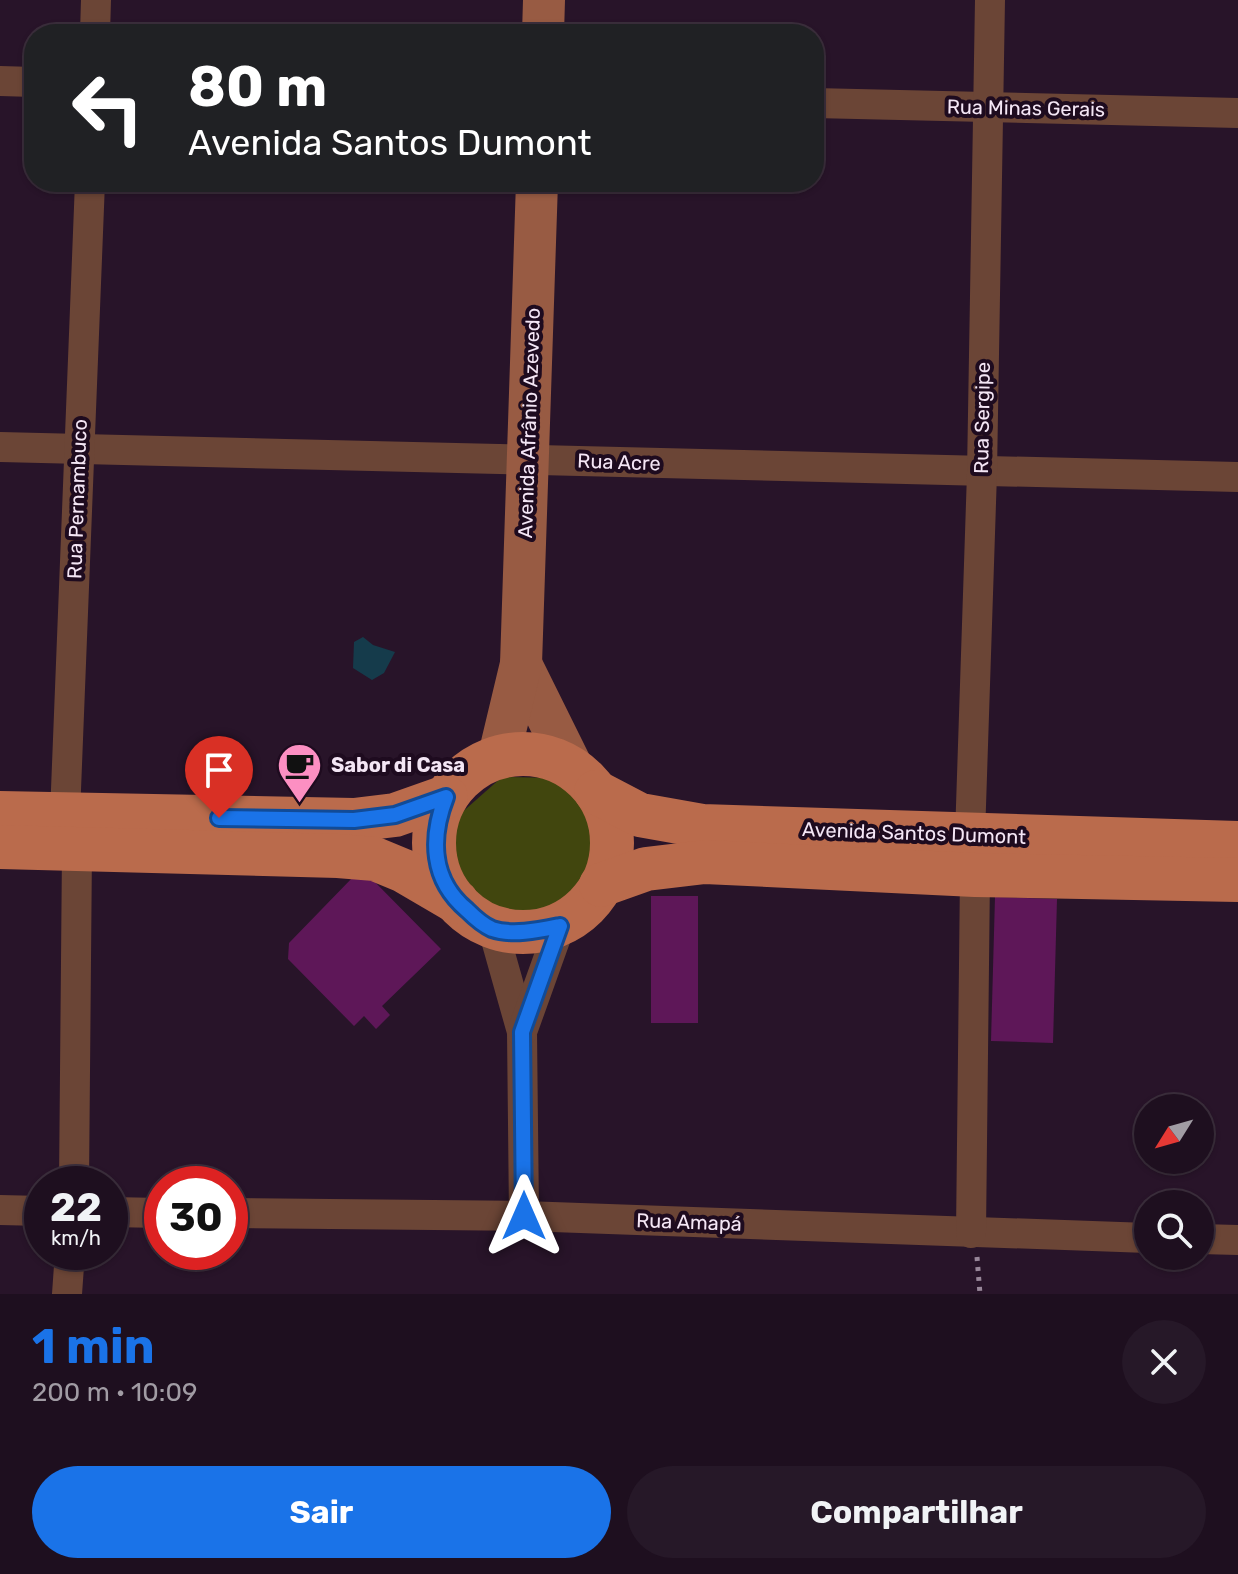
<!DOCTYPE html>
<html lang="pt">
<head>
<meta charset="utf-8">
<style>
  body { margin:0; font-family:Rubik,sans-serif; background:#261828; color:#f1f3f6; height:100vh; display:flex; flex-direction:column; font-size:30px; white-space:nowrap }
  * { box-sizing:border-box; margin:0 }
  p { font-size:26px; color:#a19ca4 }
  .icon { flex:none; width:44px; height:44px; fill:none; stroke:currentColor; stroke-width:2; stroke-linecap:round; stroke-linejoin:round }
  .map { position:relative; height:1294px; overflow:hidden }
  .side { display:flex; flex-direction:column; background:#1e0f1f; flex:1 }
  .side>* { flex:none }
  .top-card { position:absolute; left:24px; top:24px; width:800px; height:168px; border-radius:32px; box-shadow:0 2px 6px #0004,0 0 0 2px #3c2f3d; background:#202124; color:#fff; overflow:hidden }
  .needle { width:52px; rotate:233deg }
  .tools { position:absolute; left:1134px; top:1094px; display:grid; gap:16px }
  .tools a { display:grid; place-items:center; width:80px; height:80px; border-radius:50%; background:#1e0f1f; box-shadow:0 2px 6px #0004,0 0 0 2px #3c2f3d; font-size:40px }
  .speed { position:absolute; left:24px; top:1166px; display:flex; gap:16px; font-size:40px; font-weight:700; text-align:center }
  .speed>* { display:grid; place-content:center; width:104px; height:104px; border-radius:50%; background:#1e0f1f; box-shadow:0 2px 6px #0004,0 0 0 2px #3c2f3d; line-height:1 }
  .speed small { font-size:20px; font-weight:400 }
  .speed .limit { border:12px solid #d22; background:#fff; color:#111 }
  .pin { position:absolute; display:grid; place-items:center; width:68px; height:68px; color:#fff; margin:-82px -34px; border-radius:50% 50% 50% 0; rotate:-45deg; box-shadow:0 0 8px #0007 }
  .pin .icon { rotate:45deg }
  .me { position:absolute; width:88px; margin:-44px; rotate:0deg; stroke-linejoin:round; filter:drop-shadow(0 0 6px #0008) }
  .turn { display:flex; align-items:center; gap:28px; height:168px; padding:0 32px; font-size:36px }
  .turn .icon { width:104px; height:104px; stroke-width:2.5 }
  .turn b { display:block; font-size:56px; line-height:68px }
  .round { display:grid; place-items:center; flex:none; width:84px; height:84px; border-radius:42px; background:#261828 }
  .overview { display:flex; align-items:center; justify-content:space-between; height:136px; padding:0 32px }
  h1 { font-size:48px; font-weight:700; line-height:60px; color:#1a73e8 }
  .action { display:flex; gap:16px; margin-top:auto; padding:16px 32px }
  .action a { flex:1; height:92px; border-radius:48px; background:#1a73e8; color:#fff; font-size:32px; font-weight:700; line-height:92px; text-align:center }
  .action a+a { background:#261828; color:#f1f3f6 }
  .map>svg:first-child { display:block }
  .green { fill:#41460e }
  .water { fill:#153b4b }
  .building { fill:#5e1758 }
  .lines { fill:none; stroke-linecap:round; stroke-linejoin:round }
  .path { stroke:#988799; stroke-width:5; stroke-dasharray:4 6; stroke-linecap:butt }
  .street { stroke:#6b4536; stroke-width:30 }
  .secondary { stroke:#985b43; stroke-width:42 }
  .primary { stroke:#ba6b4c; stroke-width:44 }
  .route-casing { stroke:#114b97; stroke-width:20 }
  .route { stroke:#1a73e8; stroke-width:14 }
  .labels { text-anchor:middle; stroke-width:8; stroke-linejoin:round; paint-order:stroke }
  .street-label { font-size:20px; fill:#f4e6f5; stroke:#1e0b1f }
  .poi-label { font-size:20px; font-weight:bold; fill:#f4e6f5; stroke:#1e0b1f; text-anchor:start }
</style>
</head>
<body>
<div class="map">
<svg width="1238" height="1294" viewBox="0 0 1238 1294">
  <rect width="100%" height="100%" fill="#281429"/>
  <path class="green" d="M502 777 557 778 588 808 602 852 590 883 549 920 493 918 459 884 448 849 459 815Z"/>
  <path class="water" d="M363 637 373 645 395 652 384 673 372 680 353 668 354 642Z"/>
  <g class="building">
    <path d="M367 874 441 949 382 1006 390 1015 376 1029 364 1016 354 1026 288 959 289 943 354 876Z"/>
    <rect x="651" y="896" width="47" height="127"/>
    <path d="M995 897 1057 899 1053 1043 991 1041Z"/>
  </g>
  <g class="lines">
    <path class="path" d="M977 1257 980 1294"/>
    <g class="street">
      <path d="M95 34 96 0"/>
      <path d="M0 81 34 82"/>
      <path d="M814 103 1238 113"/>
      <path d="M0 447 1238 477"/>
      <path d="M65 815 90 182"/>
      <path d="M970 836 982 473 990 0"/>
      <path d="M493 929 522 1032 524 1216"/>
      <path d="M522 1032 560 926"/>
      <path d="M74 1184 77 849"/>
      <path d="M0 1210 42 1211"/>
      <path d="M110 1212 162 1213"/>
      <path d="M230 1213 524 1216 1148 1238"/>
      <path d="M971 1233 975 875"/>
      <path d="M1200 1239 1238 1240"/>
      <path d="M67 1294 70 1252"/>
    </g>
    <g class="secondary">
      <path d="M543 34 544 0"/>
      <path d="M521 664 571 765"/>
      <path d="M499 756 521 664 537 182"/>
    </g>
    <g class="primary">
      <circle cx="523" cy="843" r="89"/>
      <path d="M596 792 640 815 702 826 1238 843"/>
      <path d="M0 813 354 820 395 815 446 797"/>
      <path d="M0 847 338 856 375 859 404 871 457 902"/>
      <path d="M601 885 646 869 705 862 975 875 1238 880"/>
    </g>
  </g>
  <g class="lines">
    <defs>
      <path id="route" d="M219 818 354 820 395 815 446 797C430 838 431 880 467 910 474 917 483 925 492 929 512 936 540 930 560 926L522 1032 524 1216"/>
    </defs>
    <use href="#route" class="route-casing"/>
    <use href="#route" class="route"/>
  </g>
  <defs>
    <symbol id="cafe-pin" viewBox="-11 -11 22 30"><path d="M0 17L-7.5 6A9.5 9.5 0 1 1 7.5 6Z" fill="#fc8fc2" stroke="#1e0b1f"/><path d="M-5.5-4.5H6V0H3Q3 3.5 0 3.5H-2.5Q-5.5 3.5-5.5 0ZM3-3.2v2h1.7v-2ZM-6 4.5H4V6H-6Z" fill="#111"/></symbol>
  </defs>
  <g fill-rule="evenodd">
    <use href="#cafe-pin" x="274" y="740" width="51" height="69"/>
  </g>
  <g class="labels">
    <g class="street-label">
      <text transform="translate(1026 108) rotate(1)" y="7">Rua Minas Gerais</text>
      <text transform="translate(982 418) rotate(-89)" y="7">Rua Sergipe</text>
      <text transform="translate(529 423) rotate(-88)" y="7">Avenida Afrânio Azevedo</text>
      <text transform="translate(619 462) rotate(2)" y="7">Rua Acre</text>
      <text transform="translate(77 499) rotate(-88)" y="7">Rua Pernambuco</text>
      <text transform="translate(914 833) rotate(2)" y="7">Avenida Santos Dumont</text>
      <text transform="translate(689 1222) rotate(2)" y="7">Rua Amapá</text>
    </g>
    <g class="poi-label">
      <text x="331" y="772">Sabor di Casa</text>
    </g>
  </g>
</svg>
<div class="tools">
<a><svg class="needle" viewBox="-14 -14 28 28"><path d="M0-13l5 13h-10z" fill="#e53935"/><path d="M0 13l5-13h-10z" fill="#a19ca4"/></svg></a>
<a><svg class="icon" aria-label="search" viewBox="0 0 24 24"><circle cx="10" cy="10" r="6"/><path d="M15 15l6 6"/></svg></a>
</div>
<div class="speed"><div>22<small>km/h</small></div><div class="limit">30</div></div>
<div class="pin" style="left:219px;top:818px;background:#d93025"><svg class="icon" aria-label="arrive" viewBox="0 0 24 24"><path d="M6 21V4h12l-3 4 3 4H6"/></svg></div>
<svg class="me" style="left:524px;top:1216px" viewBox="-20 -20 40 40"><path d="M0-17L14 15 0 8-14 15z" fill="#1a73e8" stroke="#fff" stroke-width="4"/></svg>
<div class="top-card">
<div class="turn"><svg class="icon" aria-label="left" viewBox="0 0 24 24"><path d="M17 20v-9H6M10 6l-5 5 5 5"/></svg><div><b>80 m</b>Avenida Santos Dumont</div></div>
</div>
</div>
<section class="side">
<div class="overview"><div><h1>1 min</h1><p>200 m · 10:09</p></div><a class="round"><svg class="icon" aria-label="close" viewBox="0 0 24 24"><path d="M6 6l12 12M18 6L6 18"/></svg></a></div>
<div class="action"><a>Sair</a><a>Compartilhar</a></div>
</section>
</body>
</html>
